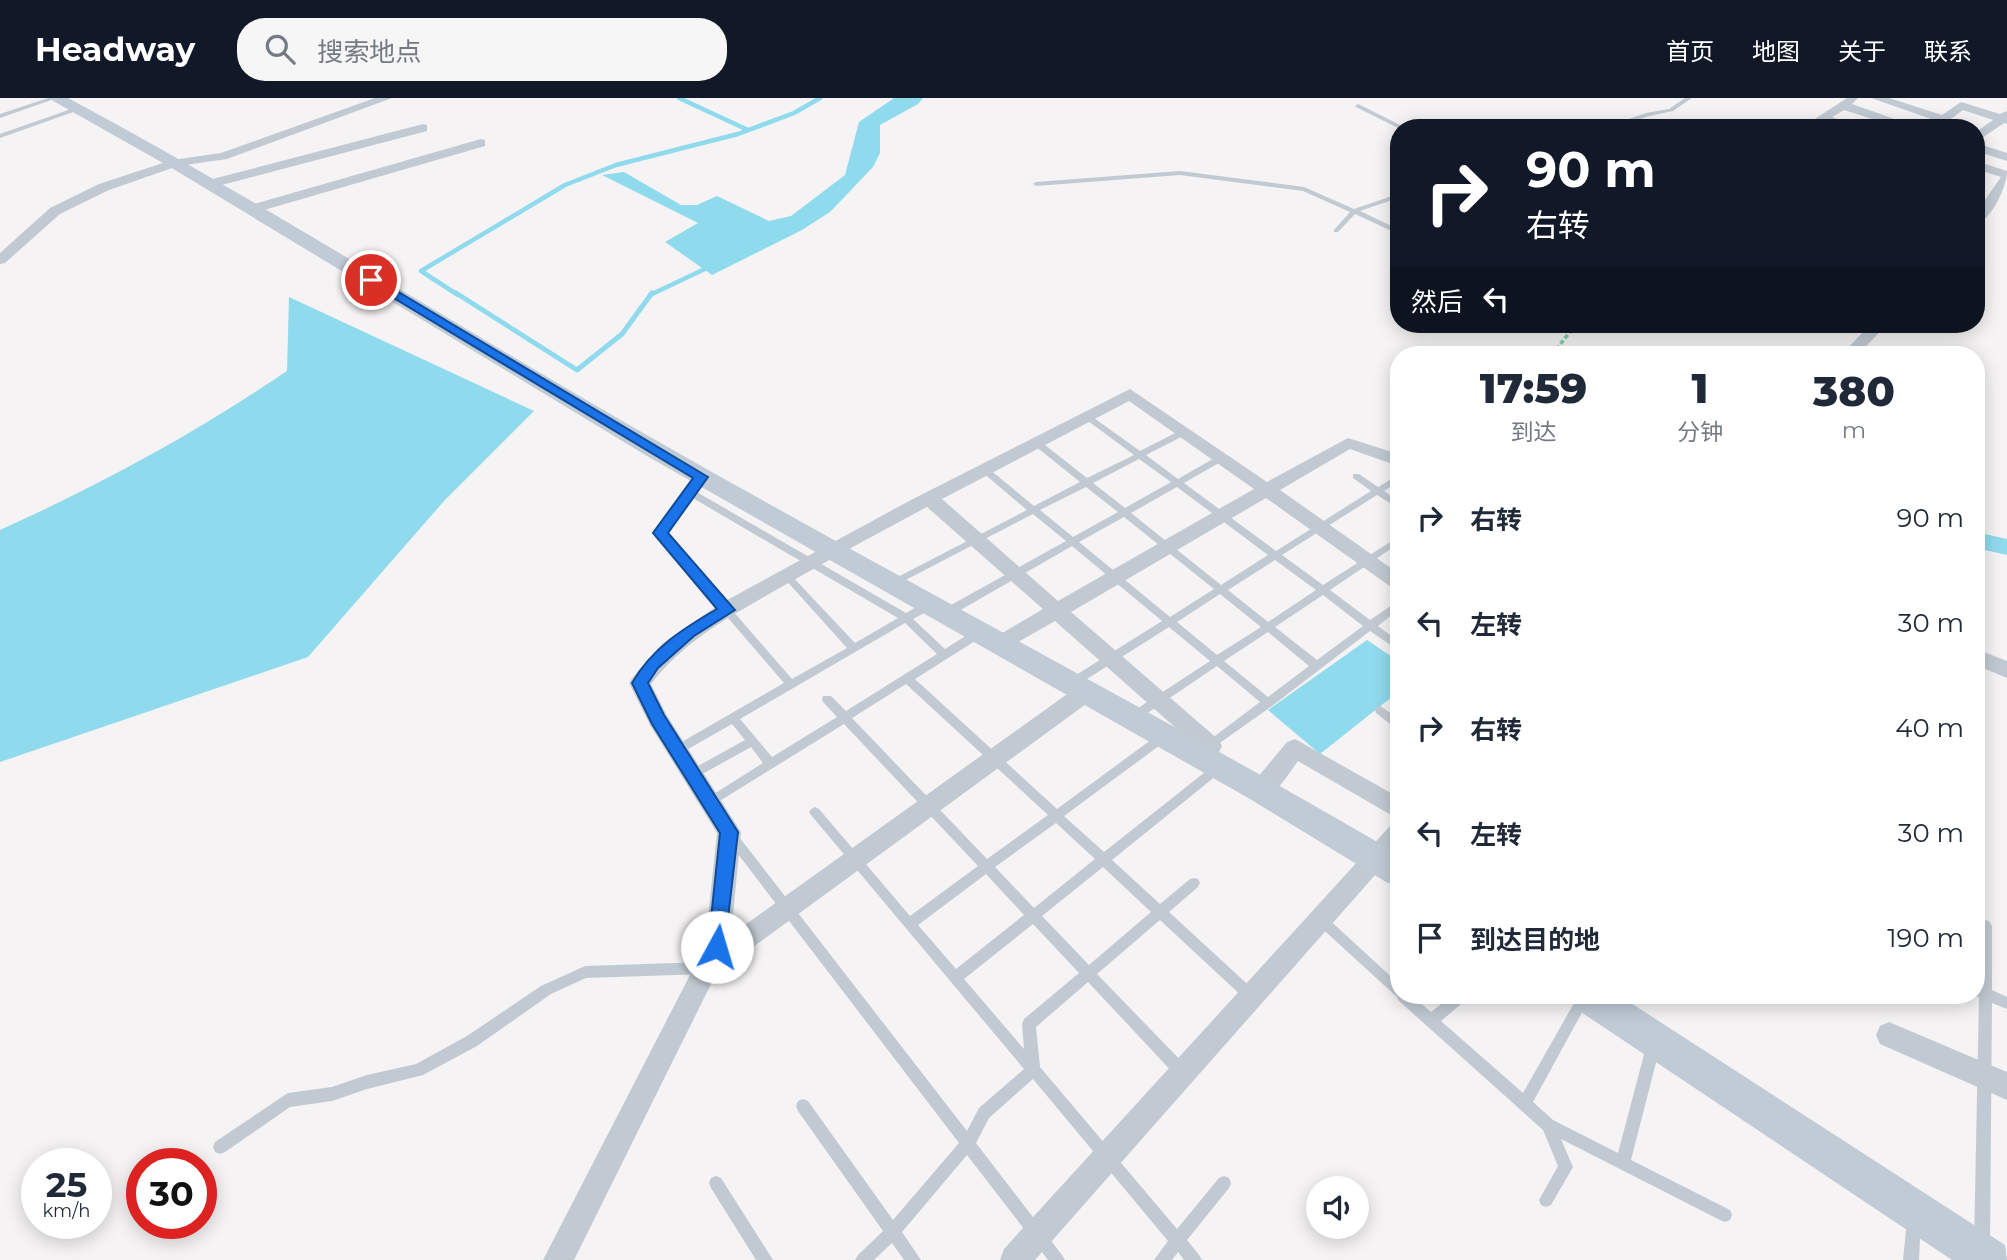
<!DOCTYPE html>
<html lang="zh">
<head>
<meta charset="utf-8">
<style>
  body { margin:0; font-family:Montserrat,"Noto Sans SC",sans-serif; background:#f6f6f7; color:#1f2937; height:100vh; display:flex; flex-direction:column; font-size:26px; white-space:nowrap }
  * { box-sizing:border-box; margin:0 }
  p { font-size:23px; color:#747a83 }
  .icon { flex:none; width:38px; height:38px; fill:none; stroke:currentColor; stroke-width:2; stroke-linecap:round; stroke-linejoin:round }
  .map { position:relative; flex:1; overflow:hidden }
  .sheet { position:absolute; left:1390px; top:248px; width:595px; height:658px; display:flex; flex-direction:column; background:#fff; border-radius:28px; box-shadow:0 4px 18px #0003 }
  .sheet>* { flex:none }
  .guide { position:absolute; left:1390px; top:21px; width:595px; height:214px; border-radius:28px; box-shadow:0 4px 18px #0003; background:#111827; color:#fff; overflow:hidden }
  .controls { position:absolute; left:1306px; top:1078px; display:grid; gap:14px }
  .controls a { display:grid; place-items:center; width:63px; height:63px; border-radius:50%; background:#fff; box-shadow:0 4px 18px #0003; font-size:35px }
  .speed { position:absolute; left:21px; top:1050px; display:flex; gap:14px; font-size:35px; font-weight:700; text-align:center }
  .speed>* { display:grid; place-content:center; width:91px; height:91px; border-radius:50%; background:#fff; box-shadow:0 4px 18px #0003; line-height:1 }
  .speed small { font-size:18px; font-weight:400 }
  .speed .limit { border:10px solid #d22; background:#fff; color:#111 }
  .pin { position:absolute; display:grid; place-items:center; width:60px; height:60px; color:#fff; margin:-30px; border:4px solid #fff; border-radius:50%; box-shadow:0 2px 7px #0007 }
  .me { position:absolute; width:77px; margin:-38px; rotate:6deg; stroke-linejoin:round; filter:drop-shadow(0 0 5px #0008) }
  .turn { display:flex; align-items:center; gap:24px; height:147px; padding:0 21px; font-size:32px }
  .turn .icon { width:91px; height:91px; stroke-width:2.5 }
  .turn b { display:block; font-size:49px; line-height:60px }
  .then { display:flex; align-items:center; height:66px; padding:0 21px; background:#0003; gap:14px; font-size:26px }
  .eta { display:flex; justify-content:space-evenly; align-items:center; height:119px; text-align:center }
  .eta b { font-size:42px; font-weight:800; line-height:49px }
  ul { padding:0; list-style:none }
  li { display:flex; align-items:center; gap:21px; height:105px; padding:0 21px }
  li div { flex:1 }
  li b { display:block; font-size:26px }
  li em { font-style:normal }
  header { display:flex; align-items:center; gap:42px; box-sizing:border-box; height:98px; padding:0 35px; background:#111827; color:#fff }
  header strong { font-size:33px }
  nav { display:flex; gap:38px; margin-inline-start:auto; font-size:24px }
  .search { width:490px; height:63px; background:#f6f6f7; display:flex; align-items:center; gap:18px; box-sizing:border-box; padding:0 24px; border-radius:28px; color:#747a83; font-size:26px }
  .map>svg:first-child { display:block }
  .water { fill:#90daee }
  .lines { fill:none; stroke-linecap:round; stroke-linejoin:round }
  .stream-far1 { stroke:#90daee; stroke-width:4.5 }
  .stream { stroke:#90daee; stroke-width:5 }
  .canal { fill:#90daee; fill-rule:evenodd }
  .path { stroke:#7ad0a6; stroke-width:3.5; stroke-dasharray:4.5 2.5; stroke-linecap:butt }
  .lane { fill:#c1cad2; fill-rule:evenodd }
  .street { fill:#c1cad2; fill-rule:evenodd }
  .secondary { fill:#c1cbd6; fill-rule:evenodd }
  .route { fill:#1a73e8; stroke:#114b97; stroke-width:2 }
</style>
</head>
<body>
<header>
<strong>Headway</strong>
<div class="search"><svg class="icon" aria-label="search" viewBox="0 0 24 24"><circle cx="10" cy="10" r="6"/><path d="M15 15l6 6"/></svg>搜索地点</div>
<nav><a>首页</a><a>地图</a><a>关于</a><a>联系</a></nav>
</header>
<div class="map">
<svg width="2007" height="1162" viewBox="0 0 2007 1162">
  <rect width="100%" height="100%" fill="#f5f3f3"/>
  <g class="water">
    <path d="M894 0H923L918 6 880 27V55L873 69 830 114 802 132 712 177 665 144 698 125 602 77 624 74 681 107H697L717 98 769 123 791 118 845 77 859 24Z"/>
    <path d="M289 199 534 313 444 403 308 559 0 664V432C102 386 194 336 287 273Z"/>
    <path d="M1367 542 1398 563V594L1320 656 1268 612Z"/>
  </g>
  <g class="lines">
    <g class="stream-far1">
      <path d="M679 0 748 32"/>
      <path d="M458 197 421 173 565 87 616 67 738 36 794 15 820 0"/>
      <path d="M650 197 711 168"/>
    </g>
    <path class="stream" d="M456 195 577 272 622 236 652 195"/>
    <path class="canal" d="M1976 434 2007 441V457L1976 450Z"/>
    <path class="path" d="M1552 257 1576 226"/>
    <g class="lane">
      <path d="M48 0H57L0 20V16Z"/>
      <path d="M1685 0H1692L1673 13 1649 18 1613 30H1603L1646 15 1669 11Z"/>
      <path d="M1358 6 1404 29 1405 30H1398L1356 9 1355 8Z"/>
      <path d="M77 9 80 11 79 12 0 40V36Z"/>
      <path d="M1180 73 1304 89 1354 111 1398 96V100L1360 113 1398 131V136L1355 116 1338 134H1334V132L1350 114 1303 93 1180 77 1036 88 1033 86 1036 84Z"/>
      <path d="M1087 315 1140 353 1181 332H1187V336L1146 357 1178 381 1218 358H1224V362L1184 385 1276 453 1371 393 1353 380V376H1359L1378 389 1398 377V384L1384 393 1398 403V410L1377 397 1282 457 1323 487 1398 439V446L1330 492 1370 522 1398 503V512L1378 528 1398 543V552L1370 533 1272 608 1207 654 1203 653 1201 650 1203 647 1260 604 1217 568 1137 622H1129L1128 619 1129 616 1210 563 1169 529 1076 588H1068L1067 585 1068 582 1162 523 1072 448 950 518H942L941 515 942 512 1066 443 1033 416 894 488H888L886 486 888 484 1027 412 982 374V370H988L1034 408 1080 384 1034 347V343H1040L1087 380 1134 357 1084 320V316ZM1139 361 1171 384 1125 410 1093 385ZM1086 389 1118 414 1073 439 1040 412ZM1177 389 1268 457 1221 487 1131 415ZM1124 419 1214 491 1170 519 1079 444ZM1275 462 1316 492 1268 524 1228 492ZM1220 496 1261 529 1217 557 1177 524ZM1323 497 1363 528 1317 562 1275 529ZM1268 534 1309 568 1268 599 1224 563Z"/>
      <path d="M701 376 705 379 695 393 906 515 925 504H933L934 507 933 510 913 521 945 551 975 532H983L984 535 983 538 915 581 1057 711 1159 636H1167L1168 639 1167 642 1064 718 1104 754 1214 667 1218 665 1222 667 1224 670 1222 673 1112 762 1160 806 1190 781 1194 780 1198 781 1200 785 1198 789 1169 814 1256 894 1258 898 1256 902 1251 904 1246 902 1160 822 1097 876 1187 969 1189 974 1187 979 1182 981 1177 979 1088 884 1036 929 1040 969 1177 1131 1219 1080 1224 1078 1229 1080 1231 1085 1229 1090 1187 1142 1199 1157 1202 1162H1184L1178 1154 1172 1162H1154L1168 1143 1033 981 989 1020 976 1045 1062 1157 1065 1162H1048L967 1057 902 1134 921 1162H904L892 1145 874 1162H855L858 1157 883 1133 798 1013 796 1008 798 1003 803 1001 808 1003 893 1122 959 1045 728 743 726 739 728 735 732 734 736 735 967 1033 979 1010 1024 971 811 717 809 714 811 711 815 709 819 711 910 818 978 768 844 626 710 709 706 707 704 704 706 701 763 665 751 649 697 679 693 681 689 679 687 676 689 673 745 642 732 626 681 655H673L671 652 673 649 784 585 655 435 698 377ZM691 399 898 520 855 545 790 476H784L782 478 784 480 847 550 792 581 665 435ZM905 525 937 556 846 613 831 598H823L822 601 823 604 837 619 772 659 740 621ZM906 586 1048 717 987 761 852 620ZM1056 725 1095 761 1034 810 995 769ZM1103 769 1151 814 1089 867 1042 818ZM986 776 1024 817 956 871 918 827ZM1033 826 1079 875 1024 921 1022 926 1024 951 964 881Z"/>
      <path d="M1380 608 1398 620V630L1394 629 1376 615 1375 612 1376 609Z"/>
      <path d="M1320 815 1324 817 1398 885V898H1412L1431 914 1451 898H1467L1466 902 1441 923 1523 995 1578 898H1591L1533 1004 1553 1022 1618 1055 1646 949 1648 944 1653 942 1658 944 1660 949 1631 1062 1730 1112 1732 1117 1730 1122 1725 1124 1720 1122 1561 1041 1573 1069 1551 1107 1546 1109 1541 1107 1539 1102 1558 1068 1543 1032 1398 902 1397 899 1316 825 1314 821 1316 817Z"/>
      <path d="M1986 822 1990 824 1992 828V892L2007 899V911L1992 905 1990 1147 1987 1152 1982 1155 1977 1152 1974 1147 1979 899 1975 898 1976 886 1979 887 1980 828 1982 824Z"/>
      <path d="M706 864 711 866 712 870 711 874 706 876 586 880 551 896 477 948 423 977 367 991 332 1003 290 1009 225 1054 220 1056 215 1054 213 1049 215 1044 288 995 332 989 367 977 416 966 467 938 541 888 585 868Z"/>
      <path d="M716 1078 721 1080 773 1162H756L711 1090 709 1085 711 1080Z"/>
      <path d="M1914 1115 1919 1117 1921 1122 1919 1162H1903L1907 1122 1909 1117Z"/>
    </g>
    <g class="street">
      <path d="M375 0H392L227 61 178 68 109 92 60 116 5 165 0 166V155L50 110 99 86 172 62 221 55Z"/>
      <path d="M1847 0H1858L1852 6 1920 30H1901L1844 12 1832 19 1859 30H1840L1824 24 1816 30H1801Z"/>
      <path d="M1871 0H1889L1942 17 1961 4 2000 16 2007 13V26L2004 25 1976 44V34L1993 22 1963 12 1939 30H1925L1934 22Z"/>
      <path d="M423 26 427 27V33L210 90 203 86 205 83Z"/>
      <path d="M481 41 485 42V48L257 114 252 115 245 111 247 108Z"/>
      <path d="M1976 45 2007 55V63L1976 53Z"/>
      <path d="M1976 63 2007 73C2007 88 1992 121 1976 127V115L2001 79 1976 71Z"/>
      <path d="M1871 226H1887L1858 257H1841Z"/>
      <path d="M1130 291 1267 384 1348 340 1398 356V368L1350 351 1280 392 1398 475V491L1391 489 1266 400 1071 514 1219 642 1222 648 1219 654 1211 657 1203 654 1055 523 1006 551 999 554 992 551 989 546 992 541 1043 511 927 409C880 434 832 460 785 487 736 515 686 540 651 586L666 616 741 734 731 837 1077 589 1085 587 1093 589 1096 595 1093 601 716 876 574 1162H543L705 848 717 735 650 627 629 585 633 579 663 545 720 506 909 403ZM1129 303 1254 391 1058 503 942 401Z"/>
      <path d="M1976 551 2007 563V580L1976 567Z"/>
      <path d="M1295 641 1398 699V721L1298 663C1287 677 1273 706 1253 699L1250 692 1253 685 1287 644Z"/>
      <path d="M1398 725V751L1035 1162H1000L1004 1151 1390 728Z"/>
      <path d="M1889 924 2007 974V1002L1880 946 1876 937 1880 928Z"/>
    </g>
    <g class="secondary">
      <path d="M48 0H68C272 109 465 234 666 348 909 486 1157 615 1398 756V788L1386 784 1250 701 647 358 170 69Z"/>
      <path d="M1570 898H1620L2005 1147 2007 1162H1952L1575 910Z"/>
    </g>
  </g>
  <path class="route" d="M367 180H375L708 379 668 435 735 512 694 538 658 570 648 585 664 617 738 734 724 855 717 858 710 855 708 849 720 735 652 626 632 585C652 550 684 530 717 511L653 435 693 380 367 184Z"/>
</svg>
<div class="controls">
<a><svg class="icon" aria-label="sound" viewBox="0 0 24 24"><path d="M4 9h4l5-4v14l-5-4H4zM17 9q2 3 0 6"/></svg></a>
</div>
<div class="speed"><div>25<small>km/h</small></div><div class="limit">30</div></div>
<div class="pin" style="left:371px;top:182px;background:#d93025"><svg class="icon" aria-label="arrive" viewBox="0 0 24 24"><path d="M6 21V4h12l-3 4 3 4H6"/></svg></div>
<svg class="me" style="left:717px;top:849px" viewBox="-20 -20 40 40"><circle r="19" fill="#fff"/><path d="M0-13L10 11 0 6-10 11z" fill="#1a73e8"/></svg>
<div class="guide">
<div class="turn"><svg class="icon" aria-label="right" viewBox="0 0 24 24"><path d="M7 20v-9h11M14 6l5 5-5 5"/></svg><div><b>90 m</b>右转</div></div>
<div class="then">然后<svg class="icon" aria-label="left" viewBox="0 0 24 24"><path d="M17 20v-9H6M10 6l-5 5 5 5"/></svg></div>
</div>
<section class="sheet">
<div class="eta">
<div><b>17:59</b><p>到达</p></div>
<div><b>1</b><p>分钟</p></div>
<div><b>380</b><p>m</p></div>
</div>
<ul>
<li><svg class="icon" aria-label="right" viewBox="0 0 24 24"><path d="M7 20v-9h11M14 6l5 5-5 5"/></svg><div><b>右转</b></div><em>90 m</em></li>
<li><svg class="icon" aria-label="left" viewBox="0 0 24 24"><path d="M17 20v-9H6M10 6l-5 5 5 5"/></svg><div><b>左转</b></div><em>30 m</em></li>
<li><svg class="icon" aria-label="right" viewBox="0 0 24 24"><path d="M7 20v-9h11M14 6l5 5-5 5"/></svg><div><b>右转</b></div><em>40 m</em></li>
<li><svg class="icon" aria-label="left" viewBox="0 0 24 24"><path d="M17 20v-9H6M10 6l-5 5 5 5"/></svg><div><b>左转</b></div><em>30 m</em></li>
<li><svg class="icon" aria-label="arrive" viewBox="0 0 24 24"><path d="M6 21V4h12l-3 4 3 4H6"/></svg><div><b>到达目的地</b></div><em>190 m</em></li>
</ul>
</section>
</div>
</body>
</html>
